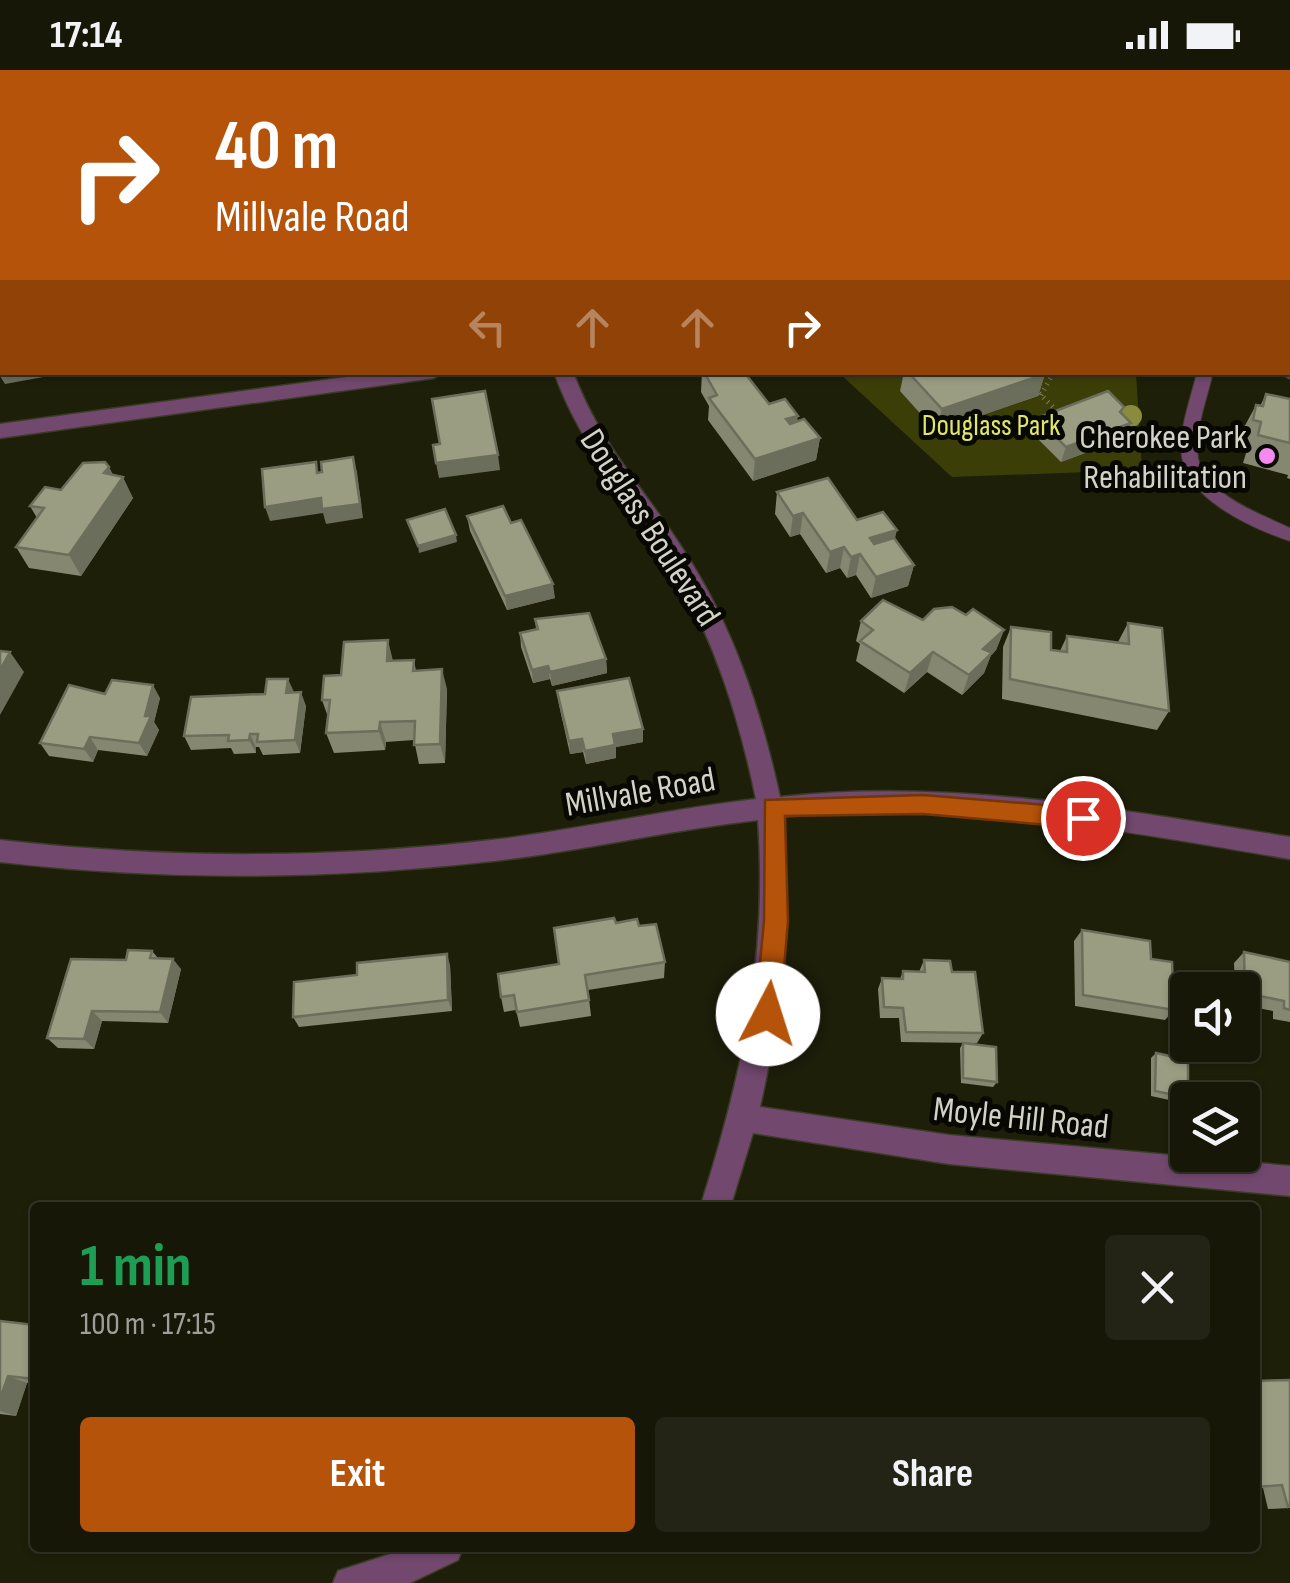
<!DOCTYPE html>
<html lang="en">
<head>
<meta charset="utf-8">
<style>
  body { margin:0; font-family:"Sofia Sans Condensed",sans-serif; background:#232415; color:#f1f3f6; height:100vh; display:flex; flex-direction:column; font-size:38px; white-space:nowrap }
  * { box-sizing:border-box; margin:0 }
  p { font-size:32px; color:#9e9f9b }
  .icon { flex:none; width:55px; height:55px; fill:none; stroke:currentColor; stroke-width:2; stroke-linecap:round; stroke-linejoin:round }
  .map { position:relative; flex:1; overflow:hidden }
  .details { position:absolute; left:30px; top:1132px; width:1230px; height:350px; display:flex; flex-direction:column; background:#161707; border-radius:10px; box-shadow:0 2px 8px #0004,0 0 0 2px #353628 }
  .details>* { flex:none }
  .banner { position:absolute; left:0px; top:0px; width:1290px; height:305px; box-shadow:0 2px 8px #0004,0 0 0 2px #353628; background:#b45309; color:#fff; overflow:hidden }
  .buttons { position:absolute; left:1170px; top:902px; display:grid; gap:20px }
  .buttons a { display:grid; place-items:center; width:90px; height:90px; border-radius:10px; background:#161707; box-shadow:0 2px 8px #0004,0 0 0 2px #353628; font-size:50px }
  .pin { position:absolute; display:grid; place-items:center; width:85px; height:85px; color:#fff; margin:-42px; border:5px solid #fff; border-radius:50%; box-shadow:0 2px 10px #0007 }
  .me { position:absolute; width:110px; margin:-55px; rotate:5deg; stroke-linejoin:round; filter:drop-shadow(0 0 8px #0008) }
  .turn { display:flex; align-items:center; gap:35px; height:210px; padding:0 50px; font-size:45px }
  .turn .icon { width:130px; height:130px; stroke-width:2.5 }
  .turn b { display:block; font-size:70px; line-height:85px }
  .lanes { display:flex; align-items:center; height:95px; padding:0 50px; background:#0003; justify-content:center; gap:50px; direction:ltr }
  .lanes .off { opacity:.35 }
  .round { display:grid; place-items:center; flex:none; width:105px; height:105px; border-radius:10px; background:#232415 }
  .head { display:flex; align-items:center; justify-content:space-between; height:170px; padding:0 50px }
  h1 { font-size:60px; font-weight:700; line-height:75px; color:#1e9e55 }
  .cta { display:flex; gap:20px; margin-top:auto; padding:20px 50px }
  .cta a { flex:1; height:115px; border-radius:10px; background:#b45309; color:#fff; font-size:40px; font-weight:700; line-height:115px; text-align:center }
  .cta a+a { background:#232415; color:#f1f3f6 }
  .status { display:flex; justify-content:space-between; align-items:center; height:70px; padding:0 50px; background:#161707; direction:ltr }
  .status svg { height:28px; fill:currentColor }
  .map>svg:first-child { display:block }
  .green { fill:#3c3e08 }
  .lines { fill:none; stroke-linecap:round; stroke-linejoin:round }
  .service-casing { stroke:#3b3c27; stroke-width:2 }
  .minor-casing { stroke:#3b3c27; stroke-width:3 }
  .path { stroke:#80816f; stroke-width:5; stroke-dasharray:1 5; stroke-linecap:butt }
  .service { fill:#72486f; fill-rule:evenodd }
  .minor { fill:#72486f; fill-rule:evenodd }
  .tree { fill:#898c3d }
  .wall { fill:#858771 }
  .shaded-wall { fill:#6c6e5c }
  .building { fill:#9b9d83; stroke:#6c6e5c; stroke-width:2.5 }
  .route { fill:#b45309; stroke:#753606; stroke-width:2.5 }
  .poi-dot { fill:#f589ef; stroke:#080802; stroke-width:4 }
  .labels { text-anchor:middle; stroke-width:10; stroke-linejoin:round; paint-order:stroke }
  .far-park-label { font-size:30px; fill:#e1e668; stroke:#080802 }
  .poi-label { font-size:35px; fill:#d2d3c6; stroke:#080802; text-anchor:end }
  .street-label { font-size:35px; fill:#d2d3c6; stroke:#080802 }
</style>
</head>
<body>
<div class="status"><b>17:14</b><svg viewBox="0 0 49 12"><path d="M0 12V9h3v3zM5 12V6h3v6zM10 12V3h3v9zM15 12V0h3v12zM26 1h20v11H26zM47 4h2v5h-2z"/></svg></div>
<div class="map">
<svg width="1290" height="1513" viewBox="0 0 1290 1513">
  <rect width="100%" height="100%" fill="#1e1f09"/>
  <path class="green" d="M839 303H1136L1142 400 952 407Z"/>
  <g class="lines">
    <defs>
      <g id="service">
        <rect x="820" y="0" width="12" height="2"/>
        <path d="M1288 52 1290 53V61L1288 60Z"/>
        <rect x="0" y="192" width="2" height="8"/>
        <path d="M1288 246 1290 247V257L1288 256Z"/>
        <path d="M1288 298 1290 309 1276 302H1288Z"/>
        <path d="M1197 302H1213C1207 329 1194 361 1198 388 1205 425 1261 444 1290 458V471C1254 459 1189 431 1182 387 1178 360 1191 329 1197 302Z"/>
      </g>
      <g id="minor">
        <path d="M512 0H558L560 2H514Z"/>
        <path d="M384 302H443L434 308 0 368V354Z"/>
        <path d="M554 302H573C601 377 645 419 686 484 734 559 761 641 780 727 950 708 1123 740 1290 767V789C1124 761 951 728 782 747 791 847 782 939 760 1037L949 1065 1290 1096V1126L949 1094 753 1063 730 1138H700C742 1006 768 889 758 750 669 760 582 781 494 791 329 810 165 811 0 792V770C167 789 334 789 500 769 586 758 670 739 756 729 739 647 715 572 673 499 632 426 584 386 554 302Z"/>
        <path d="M409 1478H463L458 1490 410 1513H333L338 1501Z"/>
      </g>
    </defs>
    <use href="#service" class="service-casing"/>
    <use href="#minor" class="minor-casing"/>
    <g class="path">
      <path d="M1035 319 1062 346"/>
      <path d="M1041 325 1054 302"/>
    </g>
    <use href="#service" class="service"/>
    <use href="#minor" class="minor"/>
  </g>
  <circle class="tree" cx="1131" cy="346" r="11"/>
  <g class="wall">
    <path d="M0 0H239V2H2V92H0Z"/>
    <path d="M856 0H908V2H855Z"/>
    <path d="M935 0H992V2H941Z"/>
    <path d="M1034 0H1088V2H1033Z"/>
    <path d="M1290 58V150H1288V59Z"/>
    <path d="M1290 166V207L1288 206V167Z"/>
    <path d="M702 302H744L769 334 797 351 820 368 816 390 753 411 708 350 709 336 701 322Z"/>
    <path d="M904 302H1043L1045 304 1038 326 936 361 900 321Z"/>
    <path d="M1266 324 1290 329V409L1287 408 1288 405 1243 393 1247 380 1238 378 1241 363 1256 335 1260 336Z"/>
    <path d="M1124 337 1121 343 1125 368 1061 392 1032 363 1037 348Z"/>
    <path d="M109 397 113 405 133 428 81 506 29 498 16 477 37 448 30 436Z"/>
    <path d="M777 422 857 450 895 469 914 495 908 516 871 528 856 505 847 508 840 498 826 503 800 464 790 467 775 444Z"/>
    <path d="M467 446 555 528 507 540 470 461Z"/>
    <path d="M535 549 606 589 607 603 552 616 550 609 533 613 521 577 520 563 536 559Z"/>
    <path d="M923 550 1004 560 996 580 991 585 984 603 962 625 927 602 904 623 856 591 860 574 856 571 861 551Z"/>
    <path d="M1128 553 1169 641 1157 660 1002 629 1003 577 1011 557 1051 580 1060 581 1067 566 1118 572Z"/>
    <path d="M414 590 416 601 447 619 445 693 419 694 414 670 386 672 385 680 334 683 326 663 328 647 322 630 341 605 393 591Z"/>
    <path d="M557 621 643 672 616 677V688L586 694 583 682 570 684 559 635Z"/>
    <path d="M294 623 306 636 300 683 263 685 259 677H256V683L234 684 231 678 191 680 184 666Z"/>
    <path d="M105 624 160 628 154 652 159 660 147 686 98 680 93 692 49 686 40 673Z"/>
    <path d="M616 853 639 856 665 892 664 908 588 920 591 946 520 957 516 940 504 942 501 927 559 894Z"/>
    <path d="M1082 860 1151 889 1174 940 1165 950 1075 936 1074 871Z"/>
    <path d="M152 881 158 888 181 899 168 953 102 951 94 979 58 978 47 968 126 890Z"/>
    <path d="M1244 882 1290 892V952L1273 949V941L1242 935V920H1235L1234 893Z"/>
    <path d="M924 890 952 902 983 963 977 973 901 972 899 948H880L878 919 882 908 900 909 903 901 919 902Z"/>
    <path d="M450 895 452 941 299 957 293 947Z"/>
    <path d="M963 973 997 1012 993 1017 961 1013 960 978Z"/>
    <path d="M1156 983 1188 1028 1183 1033 1151 1026V988Z"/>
    <path d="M0 1251 35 1255V1314L27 1313 16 1346 0 1344Z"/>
    <path d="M1290 1310V1438L1268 1439 1263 1418 1255 1419V1311Z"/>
  </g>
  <g class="shaded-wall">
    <path d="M222 0H239V2H220Z"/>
    <path d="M2 240V260L1 265 0 248Z"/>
    <path d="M2 298V302H71L5 314 0 306V299Z"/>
    <path d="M1045 304 1038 326 936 361 942 339Z"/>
    <path d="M798 346 795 367 786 349Z"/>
    <path d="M1131 353 1125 368 1061 392 1066 377Z"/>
    <path d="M820 368 816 390 753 411 755 389Z"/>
    <path d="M498 385 500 400 439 408 436 393Z"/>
    <path d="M353 387 357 402 363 448 326 454 323 443 270 451 265 437Z"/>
    <path d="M109 397 117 415 123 407 133 428 81 506 69 485 104 403Z"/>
    <path d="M803 443 800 464 790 467 793 446Z"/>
    <path d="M897 460 892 481 865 489 870 468Z"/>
    <path d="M456 465 457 472 419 483 418 476Z"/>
    <path d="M844 477 840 498 826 503 830 482Z"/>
    <path d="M860 484 856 505 847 508 851 487Z"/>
    <path d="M914 495 908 516 871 528 876 507Z"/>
    <path d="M553 514 555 528 507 540 505 526Z"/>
    <path d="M1004 560 996 580 991 585 984 603 962 625 969 605 983 579Z"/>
    <path d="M388 570 393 591H387Z"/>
    <path d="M10 582 24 602 0 645V600Z"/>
    <path d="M933 582 927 602 904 623 910 603Z"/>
    <path d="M606 589 607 603 552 616 550 602Z"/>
    <path d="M548 596 550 609 533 613 532 600Z"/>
    <path d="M442 599 447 619 445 693 440 674Z"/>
    <path d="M288 609 294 622 286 623Z"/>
    <path d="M153 615 160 628 154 652 159 660 147 686 139 673Z"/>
    <path d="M301 622 306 636 300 683 295 670Z"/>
    <path d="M380 652 386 672 385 680 379 661Z"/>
    <path d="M643 659V672L616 677V688L586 694 585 681 613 664Z"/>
    <path d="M250 664 256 677V683L249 670Z"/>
    <path d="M90 667 98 680 93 692 84 679Z"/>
    <path d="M582 669 583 682 570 684 569 671Z"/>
    <path d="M447 884 450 895 452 941 448 930Z"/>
    <path d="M173 889 181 899 168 953 160 942Z"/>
    <path d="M92 941 102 951 94 979 84 969Z"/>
    <path d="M8 1306 27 1313 16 1346 0 1341V1329Z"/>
  </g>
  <g class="building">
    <path d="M0 0H132L130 2H2V64H0Z"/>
    <path d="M156 0H222L220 2H155Z"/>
    <path d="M1058 0H1088V2H1082Z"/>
    <path d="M1290 58V110L1288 109V59Z"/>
    <path d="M0 271H2V298L0 299Z"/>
    <path d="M704 302H744L769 334 785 329 798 346 786 349 790 354 804 349 820 368 755 389 709 328 717 325Z"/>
    <path d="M908 302H1043L1045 304 942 339Z"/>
    <path d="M485 321 498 385 436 393 433 375 440 374 432 329Z"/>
    <path d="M1108 321 1124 337 1120 342 1131 353 1066 377 1037 348Z"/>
    <path d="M1266 324 1290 329V373L1258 365 1261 352 1253 350 1256 335 1263 336Z"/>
    <path d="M353 387 360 434 322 439 321 428 265 437 262 399 316 392 317 403 322 402 321 392Z"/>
    <path d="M105 392 109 397 104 403 123 407 69 485 16 477 44 438 30 436 45 417 61 420 83 393Z"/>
    <path d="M828 408 857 450 883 442 897 460 870 468 874 474 894 468 914 495 876 507 860 484 851 487 844 477 830 482 803 443 793 446 777 422Z"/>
    <path d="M503 436 511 453 521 450 553 514 505 526 467 446Z"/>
    <path d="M445 439 456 465 418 476 407 450Z"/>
    <path d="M883 530 923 550 934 539 952 537 966 545 973 539 1004 560 983 579 992 583 969 605 933 582 910 603 860 571 873 560 861 551Z"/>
    <path d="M589 543 606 589 550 602 548 596 532 600 520 563 538 559 535 549Z"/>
    <path d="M1128 553 1162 558 1169 641 1010 609 1011 557 1051 562V580L1067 582V566L1129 574Z"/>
    <path d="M388 570 387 591 414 590 413 601 442 599 440 674 414 675 415 651 380 652 379 661 326 663 330 630H322L324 606 341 605 344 572Z"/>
    <path d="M0 581 10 582 0 600Z"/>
    <path d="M629 608 643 659 613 664 615 675 585 681 582 669 569 671 557 621Z"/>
    <path d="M267 609H288L286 623 301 622 295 670 257 672 258 664H250L249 670 228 671 229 665 184 666 191 627 265 624Z"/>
    <path d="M112 610 153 615 145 646H151L139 673 90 667 84 679 40 673 69 615 105 624Z"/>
    <path d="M614 848 616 853 637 849 639 856 656 854 665 892 585 905 589 930 517 942 514 925 501 927 498 904 559 894 554 858Z"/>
    <path d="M1082 860 1150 871 1151 889 1172 892 1174 940 1083 925Z"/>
    <path d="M128 880 152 881 150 888 173 889 160 942 92 941 84 969 47 968 71 889 126 890Z"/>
    <path d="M1244 882 1290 892V940L1284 938V931L1245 923Z"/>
    <path d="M447 884 448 930 293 947 294 912 357 905V893Z"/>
    <path d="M924 890 950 891 952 902H975L983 963 906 962 903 938 884 937 882 908 903 909V901L925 902Z"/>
    <path d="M963 973 996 977 997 1012 963 1008Z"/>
    <path d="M1156 983 1188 990V1028L1155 1021Z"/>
    <path d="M0 1251 35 1255V1309L8 1306 0 1329Z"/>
    <path d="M1290 1310V1436L1288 1437 1282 1415 1255 1417V1311Z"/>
  </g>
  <path class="route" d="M923 725 1083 738 1095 748 1083 758 923 744 785 746 788 851 780 944 776 952H759L755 944 764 851 765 730Z"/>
  <circle class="poi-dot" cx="1267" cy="386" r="10"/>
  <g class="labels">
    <g class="far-park-label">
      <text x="991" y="365">Douglass Park</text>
    </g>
    <g class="poi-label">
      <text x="1247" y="378">Cherokee Park<tspan x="1247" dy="40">Rehabilitation</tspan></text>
    </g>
    <g class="street-label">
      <text transform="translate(651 457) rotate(57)" y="12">Douglass Boulevard</text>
      <text transform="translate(640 721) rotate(-10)" y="12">Millvale Road</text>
      <text transform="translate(1021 1047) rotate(6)" y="12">Moyle Hill Road</text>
    </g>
  </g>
</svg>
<div class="buttons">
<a><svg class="icon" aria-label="sound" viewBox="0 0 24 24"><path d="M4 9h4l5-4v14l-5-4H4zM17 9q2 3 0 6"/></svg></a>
<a><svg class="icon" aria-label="layers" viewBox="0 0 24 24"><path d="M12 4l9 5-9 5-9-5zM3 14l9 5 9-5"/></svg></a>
</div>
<div class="pin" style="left:1083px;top:748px;background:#d93025"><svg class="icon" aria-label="arrive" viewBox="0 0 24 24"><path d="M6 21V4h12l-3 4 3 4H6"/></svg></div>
<svg class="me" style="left:768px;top:944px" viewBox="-20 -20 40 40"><circle r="19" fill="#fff"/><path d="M0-13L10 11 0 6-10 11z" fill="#b45309"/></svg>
<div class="banner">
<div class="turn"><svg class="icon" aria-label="right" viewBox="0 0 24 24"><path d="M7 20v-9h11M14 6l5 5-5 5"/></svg><div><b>40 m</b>Millvale Road</div></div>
<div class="lanes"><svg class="icon off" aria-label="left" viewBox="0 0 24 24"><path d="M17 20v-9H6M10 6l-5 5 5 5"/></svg><svg class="icon off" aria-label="ahead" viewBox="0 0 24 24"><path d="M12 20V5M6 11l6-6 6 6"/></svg><svg class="icon off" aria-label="ahead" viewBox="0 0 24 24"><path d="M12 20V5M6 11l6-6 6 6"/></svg><svg class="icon" aria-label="right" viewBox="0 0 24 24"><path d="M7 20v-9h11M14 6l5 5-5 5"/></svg></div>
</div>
<section class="details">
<div class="head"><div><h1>1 min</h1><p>100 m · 17:15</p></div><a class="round"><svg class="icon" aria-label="close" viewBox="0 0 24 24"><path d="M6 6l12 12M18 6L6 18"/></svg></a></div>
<div class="cta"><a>Exit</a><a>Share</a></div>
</section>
</div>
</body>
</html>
